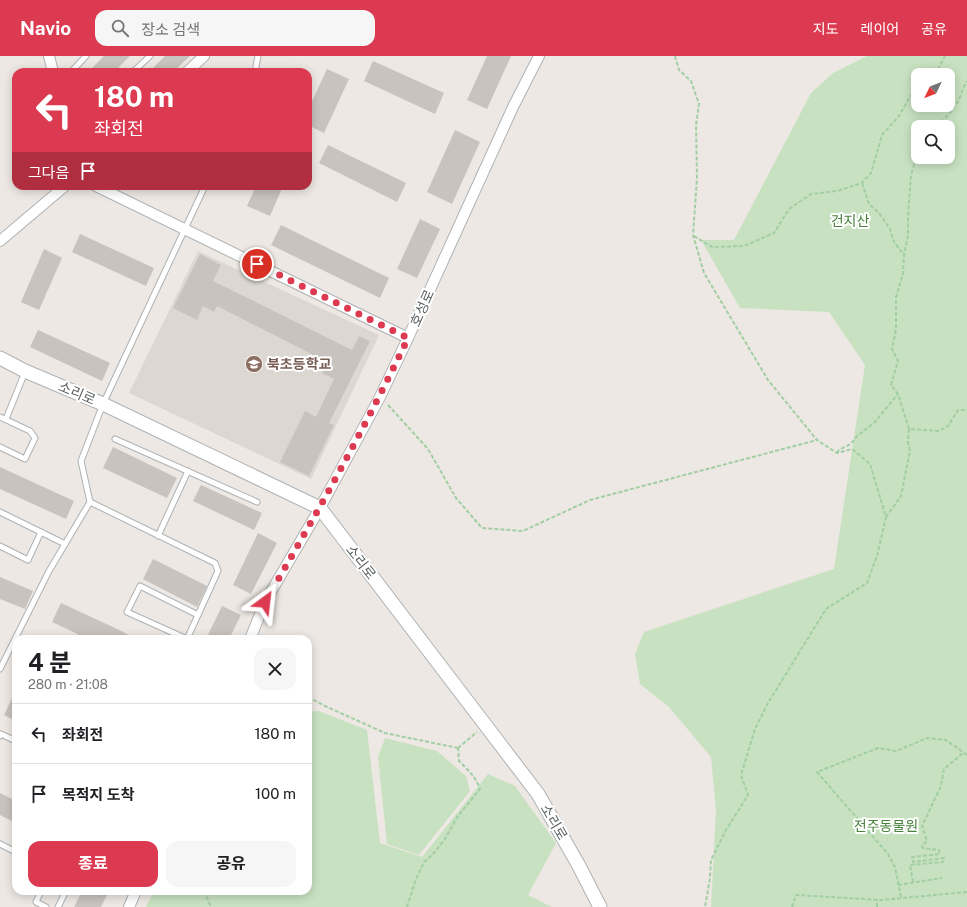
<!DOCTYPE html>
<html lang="ko">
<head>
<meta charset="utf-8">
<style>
  body { margin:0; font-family:"Public Sans","Noto Sans KR",sans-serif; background:#f6f6f6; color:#202124; height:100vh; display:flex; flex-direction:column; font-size:15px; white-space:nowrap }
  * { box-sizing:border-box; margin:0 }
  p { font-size:13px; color:#757577 }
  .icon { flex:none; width:22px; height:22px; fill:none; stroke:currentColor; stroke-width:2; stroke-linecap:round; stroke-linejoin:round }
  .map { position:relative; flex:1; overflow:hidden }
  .sheet { position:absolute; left:12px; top:579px; width:300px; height:260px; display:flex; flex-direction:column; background:#fff; border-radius:12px; box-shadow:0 2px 10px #0003 }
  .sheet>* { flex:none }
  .top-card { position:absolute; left:12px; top:12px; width:300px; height:122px; border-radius:12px; box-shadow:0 2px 10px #0003; background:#dc3a51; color:#fff; overflow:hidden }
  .needle { width:26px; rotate:227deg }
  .controls { position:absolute; left:911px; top:12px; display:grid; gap:8px }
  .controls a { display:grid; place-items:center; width:44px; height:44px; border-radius:8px; background:#fff; box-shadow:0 2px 10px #0003; font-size:20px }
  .pin { position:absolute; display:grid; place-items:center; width:34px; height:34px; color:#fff; margin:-17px; border:2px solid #fff; border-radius:50%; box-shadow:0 1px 4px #0007 }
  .me { position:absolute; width:44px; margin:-22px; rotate:30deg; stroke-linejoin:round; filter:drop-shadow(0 0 3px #0008) }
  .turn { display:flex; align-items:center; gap:14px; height:84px; padding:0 16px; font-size:18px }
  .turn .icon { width:52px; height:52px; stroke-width:2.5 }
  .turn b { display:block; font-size:28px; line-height:34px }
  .then { display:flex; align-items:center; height:38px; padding:0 16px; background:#0003; gap:8px; font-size:15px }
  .round { display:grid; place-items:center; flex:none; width:42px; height:42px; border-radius:12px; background:#f6f6f6 }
  .overview { display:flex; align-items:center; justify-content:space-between; height:68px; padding:0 16px }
  h1 { font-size:24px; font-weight:700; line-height:30px }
  .button { display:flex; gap:8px; margin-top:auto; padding:8px 16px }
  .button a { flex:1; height:46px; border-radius:12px; background:#dc3a51; color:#fff; font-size:16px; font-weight:700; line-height:46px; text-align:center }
  .button a+a { background:#f6f6f6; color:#202124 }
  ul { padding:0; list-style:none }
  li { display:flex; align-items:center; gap:12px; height:60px; padding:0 16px; border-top:1px solid #e0e0e0 }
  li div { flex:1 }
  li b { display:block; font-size:15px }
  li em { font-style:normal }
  header { display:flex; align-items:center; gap:24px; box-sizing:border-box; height:56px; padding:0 20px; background:#dc3a51; color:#fff }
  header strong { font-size:19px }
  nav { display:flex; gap:22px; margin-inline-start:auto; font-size:14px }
  .search { width:280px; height:36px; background:#f6f6f6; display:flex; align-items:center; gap:10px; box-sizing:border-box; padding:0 14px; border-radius:12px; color:#757577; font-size:15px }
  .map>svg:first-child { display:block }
  .education { fill:#dcd8d1 }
  .green { fill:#c8e2c1; fill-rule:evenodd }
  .building { fill:#c8c3bf }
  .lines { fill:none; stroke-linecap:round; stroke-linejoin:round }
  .service-casing { stroke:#aeb2b4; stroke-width:7 }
  .minor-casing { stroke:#aeb2b4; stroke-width:12 }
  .tertiary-casing { stroke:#aeb2b4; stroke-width:15 }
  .path { stroke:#a2cea4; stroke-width:2; stroke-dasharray:4 2; stroke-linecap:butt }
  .service { stroke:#fff; stroke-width:5 }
  .minor { stroke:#fff; stroke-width:10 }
  .tertiary { stroke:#fff; stroke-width:13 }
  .route { stroke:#dc3a51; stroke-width:7; stroke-dasharray:0 12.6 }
  .labels { text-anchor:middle; stroke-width:4; stroke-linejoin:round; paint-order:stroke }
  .park-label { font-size:14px; fill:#48813b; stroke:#fff }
  .street-label { font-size:14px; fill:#5b6062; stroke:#fff }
  .education-label { font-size:14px; font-weight:bold; fill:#785e54; stroke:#fff; text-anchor:start }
</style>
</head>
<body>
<header>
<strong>Navio</strong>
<div class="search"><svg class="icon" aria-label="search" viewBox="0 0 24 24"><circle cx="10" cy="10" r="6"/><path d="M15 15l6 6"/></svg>장소 검색</div>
<nav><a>지도</a><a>레이어</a><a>공유</a></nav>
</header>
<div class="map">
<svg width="967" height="851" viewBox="0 0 967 851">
  <rect width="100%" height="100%" fill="#ede8e3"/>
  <path class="education" d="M198 195 379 279 311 423 129 337Z"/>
  <g class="green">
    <path d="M867 0H967V851H711L716 754 711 701 669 651 640 628 635 598 644 576 834 513 865 309 829 256 740 252 701 184H734L811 37 833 17ZM918 19H948V49H918ZM918 71H948V101H918Z"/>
    <path d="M319 655 367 674 380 787 422 801 488 718 515 730 556 787 528 839 552 851H146L154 835H308V656Z"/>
    <path d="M385 682 437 695 466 720 470 735 419 799 387 788 378 701Z"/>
  </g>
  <g class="building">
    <path d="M104 0H130L114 16H88Z"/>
    <path d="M165 0H190L173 16H149Z"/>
    <path d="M487 0H511L487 53 467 44Z"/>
    <path d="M373 5 444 37 435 58 364 25Z"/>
    <path d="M327 13 349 23 324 77 308 69V54Z"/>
    <path d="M455 74 480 86 452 148 427 136Z"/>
    <path d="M328 89 406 127 397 146 319 107Z"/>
    <path d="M256 130H283L270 160 247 150Z"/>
    <path d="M420 163 440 173 417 222 397 213Z"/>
    <path d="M281 169 389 222 380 242 271 189Z"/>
    <path d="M80 178 154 212 146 230 72 196Z"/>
    <path d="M44 193 62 202 39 254 21 246Z"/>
    <path d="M200 198 221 209 213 225 352 294 359 280 370 285 329 367 334 369 309 420 280 406 305 355 316 361 334 323 322 317 327 306 217 250 214 256 203 250 197 264 173 252Z"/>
    <path d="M38 274 110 307 102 325 30 291Z"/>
    <path d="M113 391 177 422 167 442 103 412Z"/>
    <path d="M0 411 74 445 66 463 0 433Z"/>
    <path d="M201 429 262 457 254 474 193 445Z"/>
    <path d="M258 477 277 487 251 538 233 529Z"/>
    <path d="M153 503 207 530 197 551 143 523Z"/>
    <path d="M0 521 33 535 25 553 0 543Z"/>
    <path d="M61 547 115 572 137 583H88L52 566Z"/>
    <path d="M222 550 241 559 229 583H206Z"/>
    <path d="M16 634V665L4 659Z"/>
    <path d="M0 737 16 745V767L0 759Z"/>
    <path d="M82 835H109L101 851H74Z"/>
  </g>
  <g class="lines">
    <defs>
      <g id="service">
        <path d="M71 16 86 0"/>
        <path d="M133 16 150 0"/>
        <path d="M255 16 258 0"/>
        <path d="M0 361 30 375 35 382 25 403 0 391"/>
        <path d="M6 363 25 316"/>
        <path d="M115 383 257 446"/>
        <path d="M90 446 215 507 218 515 187 583"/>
        <path d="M0 456 65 488"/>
        <path d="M158 480 188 415"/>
        <path d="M0 490 28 504 41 476"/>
        <path d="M187 583 127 556 140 530 198 559"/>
        <path d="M0 613 49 515 90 446 81 405 103 348 205 130"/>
        <path d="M0 680 1 678 16 685"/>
        <path d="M0 788 16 796"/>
        <path d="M41 835 36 846 46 851"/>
        <path d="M58 851 66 835"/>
      </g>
      <g id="minor">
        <path d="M49 0 53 16"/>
        <path d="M187 16 204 0"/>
        <path d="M96 130 408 282"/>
        <path d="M0 185 65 130"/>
        <path d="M250 583 265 546 320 452 380 341 408 282 513 51 539 0"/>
        <path d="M129 851 136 835"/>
      </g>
      <path id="tertiary" d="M0 302 25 315 103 348 320 452 538 738 579 810 600 851"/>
    </defs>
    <use href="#service" class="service-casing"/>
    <use href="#minor" class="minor-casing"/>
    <use href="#tertiary" class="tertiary-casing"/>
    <g class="path">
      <path d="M675 0 679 14 691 25 699 48 696 69 697 122 693 179 704 217 768 324 817 384 837 397 852 393 870 408 886 461 877 500 867 527 826 553 768 647 755 673 741 719 748 739 726 774 711 804 710 822 705 851"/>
      <path d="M935 19 945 0"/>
      <path d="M937 71C945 62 954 54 959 43 962 37 963 31 967 25"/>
      <path d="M862 127 869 148 879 157 890 173 894 186 901 195 904 198"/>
      <path d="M694 180 712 191 744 190 774 177 789 153 811 138 837 135 862 127 871 117 882 79 899 60 911 39 918 34"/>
      <path d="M388 349 428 393 456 442 482 472 523 475 590 444 817 384"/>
      <path d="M909 373 898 338 891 329 898 305 892 293 896 273V241L903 218 904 198 908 180V161L911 119 918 95"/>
      <path d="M837 397 839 394 851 388 857 380 874 367 898 338"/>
      <path d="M886 461 901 440 910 395 908 387 909 373 939 375 948 370 958 354H967"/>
      <path d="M308 641 325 650 385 677 458 692"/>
      <path d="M458 692 477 676"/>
      <path d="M913 826 910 809 943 806 944 802 913 806 912 801 940 798 939 794 923 792 922 790 927 785 922 770 941 730 944 713 963 697"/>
      <path d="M898 829 942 822"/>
      <path d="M204 835 211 851"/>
      <path d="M901 841 895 811 888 798 817 716 878 692 896 695 927 682 946 684 967 699"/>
      <path d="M407 851 416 823 424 806 433 798 445 783 458 760 480 733C476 721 468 714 459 705L458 692"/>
      <path d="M792 851 796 839 881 844 967 836"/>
      <path d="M877 851V844"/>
    </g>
    <use href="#service" class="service"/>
    <use href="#minor" class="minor"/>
    <use href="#tertiary" class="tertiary"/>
  </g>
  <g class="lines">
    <path class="route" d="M257 208 408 282C365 372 316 459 265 546"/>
  </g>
  <defs>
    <symbol id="school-disc" viewBox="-11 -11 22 22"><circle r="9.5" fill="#8d6e63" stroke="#fff"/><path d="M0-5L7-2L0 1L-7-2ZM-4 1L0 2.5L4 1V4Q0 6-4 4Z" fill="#fff"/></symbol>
  </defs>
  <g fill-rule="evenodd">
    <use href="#school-disc" x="244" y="298" width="20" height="20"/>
  </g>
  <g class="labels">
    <g class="park-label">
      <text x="850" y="170">건지산</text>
      <text x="886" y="775">전주동물원</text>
    </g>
    <g class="street-label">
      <text transform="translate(422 252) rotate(-66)" y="5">호성로</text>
      <text transform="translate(77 337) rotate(23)" y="5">소리로</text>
      <text transform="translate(361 506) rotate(52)" y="5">소리로</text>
      <text transform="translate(554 766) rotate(60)" y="5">소리로</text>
    </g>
    <g class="education-label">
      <text x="267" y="313">북초등학교</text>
    </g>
  </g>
</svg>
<div class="controls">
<a><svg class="needle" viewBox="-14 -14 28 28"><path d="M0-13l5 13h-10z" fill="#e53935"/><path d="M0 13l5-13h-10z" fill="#757577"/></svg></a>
<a><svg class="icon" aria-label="search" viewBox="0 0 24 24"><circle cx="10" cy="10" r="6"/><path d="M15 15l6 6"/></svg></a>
</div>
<div class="pin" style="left:257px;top:208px;background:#d93025"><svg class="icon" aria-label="arrive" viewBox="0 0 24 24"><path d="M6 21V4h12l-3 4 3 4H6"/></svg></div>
<svg class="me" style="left:265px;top:546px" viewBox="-20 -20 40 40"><path d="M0-17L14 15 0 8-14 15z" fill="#dc3a51" stroke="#fff" stroke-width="4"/></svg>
<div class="top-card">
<div class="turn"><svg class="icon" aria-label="left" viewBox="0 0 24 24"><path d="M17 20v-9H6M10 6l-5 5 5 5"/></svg><div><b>180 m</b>좌회전</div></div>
<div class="then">그다음<svg class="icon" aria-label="arrive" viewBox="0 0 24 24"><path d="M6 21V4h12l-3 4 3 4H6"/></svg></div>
</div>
<section class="sheet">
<div class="overview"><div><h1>4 분</h1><p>280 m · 21:08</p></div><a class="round"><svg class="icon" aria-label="close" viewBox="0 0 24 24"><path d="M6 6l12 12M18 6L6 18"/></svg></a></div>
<ul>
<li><svg class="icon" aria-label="left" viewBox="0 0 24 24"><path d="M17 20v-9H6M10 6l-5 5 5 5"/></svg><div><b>좌회전</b></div><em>180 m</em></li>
<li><svg class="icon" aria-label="arrive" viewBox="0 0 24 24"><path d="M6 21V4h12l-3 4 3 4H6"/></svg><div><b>목적지 도착</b></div><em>100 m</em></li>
</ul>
<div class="button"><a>종료</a><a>공유</a></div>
</section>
</div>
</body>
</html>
